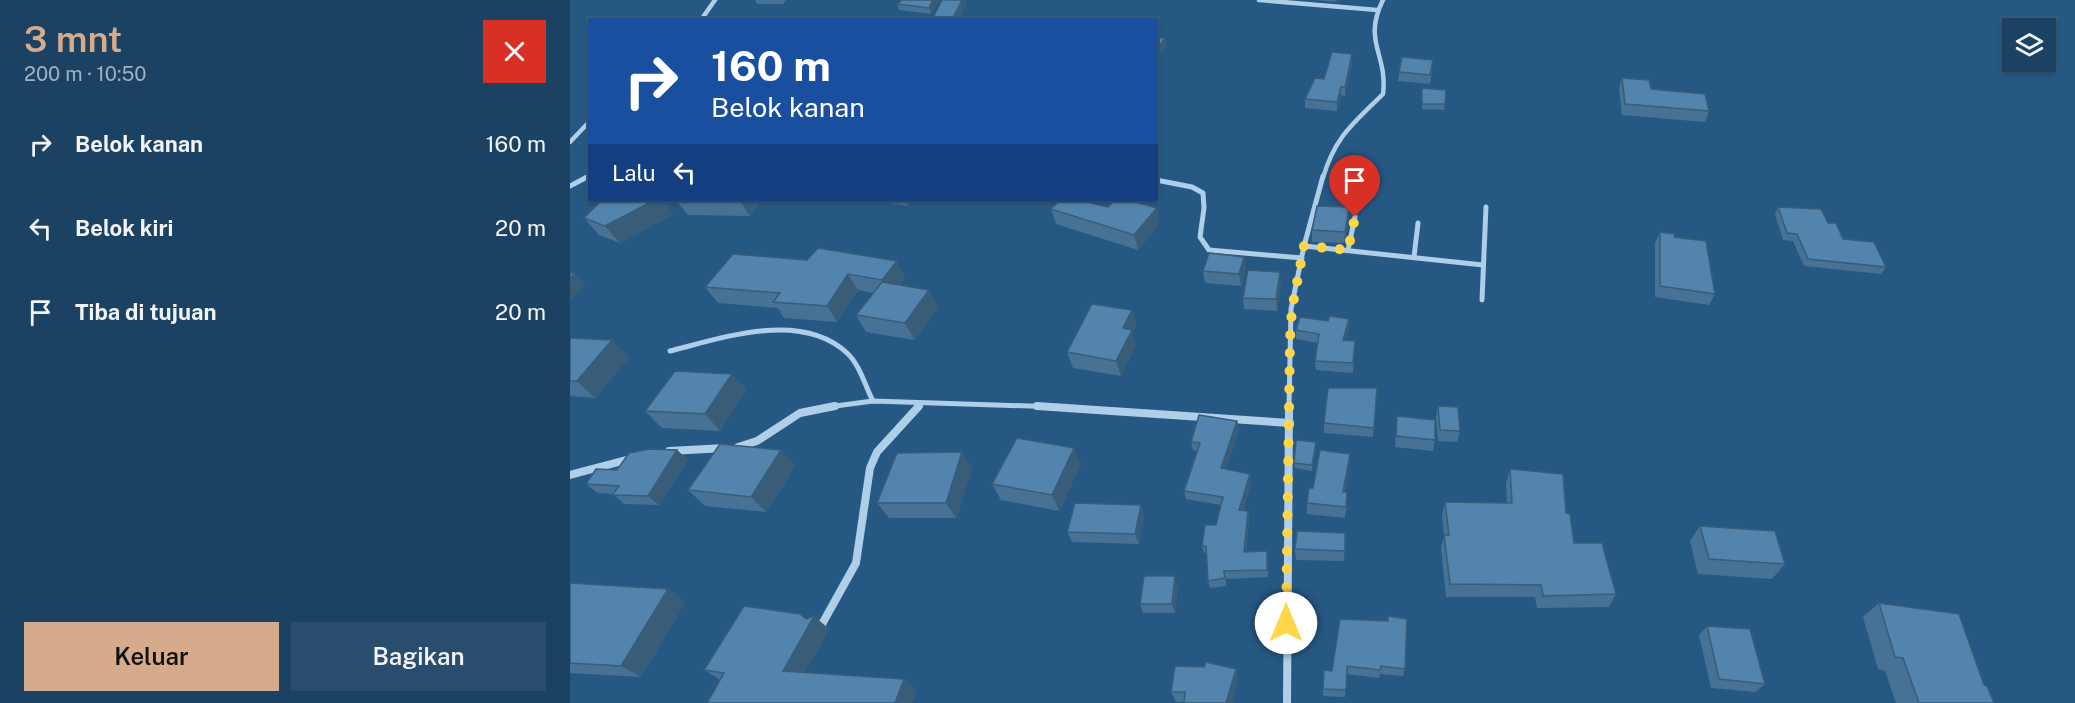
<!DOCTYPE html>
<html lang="id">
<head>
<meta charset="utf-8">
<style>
  body { margin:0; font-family:"Public Sans",sans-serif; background:#294d6c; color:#f1f3f6; height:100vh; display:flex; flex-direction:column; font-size:22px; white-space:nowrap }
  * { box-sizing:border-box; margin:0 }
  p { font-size:20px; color:#a0b0be }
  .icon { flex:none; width:33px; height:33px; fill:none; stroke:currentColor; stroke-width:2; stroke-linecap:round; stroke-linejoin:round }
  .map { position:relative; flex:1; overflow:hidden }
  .sheet { display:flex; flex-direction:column; background:#1c4263; width:570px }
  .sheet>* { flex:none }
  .banner { position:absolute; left:18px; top:18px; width:570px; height:183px; border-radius:0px; box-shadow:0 2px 4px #0004,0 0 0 2px #3a5b78; background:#1a4fa0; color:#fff; overflow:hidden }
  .tools { position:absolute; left:1432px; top:18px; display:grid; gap:12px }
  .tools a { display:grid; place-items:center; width:54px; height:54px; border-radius:0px; background:#1c4263; box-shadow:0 2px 4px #0004,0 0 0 2px #3a5b78; font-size:30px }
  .pin { position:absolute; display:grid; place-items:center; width:51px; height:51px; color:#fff; margin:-62px -26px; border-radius:50% 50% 50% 0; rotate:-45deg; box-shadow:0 0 6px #0007 }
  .pin .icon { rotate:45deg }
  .me { position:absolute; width:66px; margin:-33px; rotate:0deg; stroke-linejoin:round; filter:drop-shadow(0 0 4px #0008) }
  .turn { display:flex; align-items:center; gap:21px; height:126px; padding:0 24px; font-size:27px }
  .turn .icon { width:78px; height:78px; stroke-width:2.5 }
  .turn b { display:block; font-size:42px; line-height:51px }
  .then { display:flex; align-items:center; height:57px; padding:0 24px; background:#0003; gap:12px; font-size:22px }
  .round { display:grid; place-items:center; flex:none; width:63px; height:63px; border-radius:0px; background:#294d6c }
  .head { display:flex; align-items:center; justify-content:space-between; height:102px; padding:0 24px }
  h1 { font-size:36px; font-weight:600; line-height:45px; color:#d6ab8b }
  .primary-button { display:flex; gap:12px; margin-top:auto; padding:12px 24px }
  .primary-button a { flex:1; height:69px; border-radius:0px; background:#d6ab8b; color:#111; font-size:24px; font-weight:600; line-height:69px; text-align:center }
  .primary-button a+a { background:#294d6c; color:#f1f3f6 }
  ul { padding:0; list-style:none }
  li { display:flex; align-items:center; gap:18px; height:84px; padding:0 24px }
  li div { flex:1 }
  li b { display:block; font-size:22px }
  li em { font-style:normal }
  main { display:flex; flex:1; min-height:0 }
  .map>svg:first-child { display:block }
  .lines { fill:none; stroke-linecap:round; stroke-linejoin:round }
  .minor-far2 { stroke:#afcee7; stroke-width:4.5 }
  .minor-far1 { stroke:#afcee7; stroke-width:5 }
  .minor { stroke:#afcee7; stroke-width:8 }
  .wall { fill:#477295 }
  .shaded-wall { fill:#395c79 }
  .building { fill:#5284ad; stroke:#395c79; stroke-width:1.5 }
  .route { stroke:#ffd54a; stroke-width:10; stroke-dasharray:0 18 }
</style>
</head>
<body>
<main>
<section class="sheet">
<div class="head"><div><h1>3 mnt</h1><p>200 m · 10:50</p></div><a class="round" style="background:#d93025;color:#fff"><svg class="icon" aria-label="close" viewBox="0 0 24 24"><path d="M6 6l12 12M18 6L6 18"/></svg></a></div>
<ul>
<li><svg class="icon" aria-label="right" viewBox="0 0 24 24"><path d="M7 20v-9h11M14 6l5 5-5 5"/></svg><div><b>Belok kanan</b></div><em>160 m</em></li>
<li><svg class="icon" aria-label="left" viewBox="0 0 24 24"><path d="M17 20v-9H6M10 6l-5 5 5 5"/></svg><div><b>Belok kiri</b></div><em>20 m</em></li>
<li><svg class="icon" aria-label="arrive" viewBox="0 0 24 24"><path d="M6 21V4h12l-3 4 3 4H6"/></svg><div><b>Tiba di tujuan</b></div><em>20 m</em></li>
</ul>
<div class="primary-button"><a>Keluar</a><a>Bagikan</a></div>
</section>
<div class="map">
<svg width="1505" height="703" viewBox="0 0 1505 703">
  <rect width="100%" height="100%" fill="#265884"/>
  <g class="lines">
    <g class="minor-far2">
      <path d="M689 0 807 10"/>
      <path d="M131 20 145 0"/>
      <path d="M0 142 20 121"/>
      <path d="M16 178 20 176"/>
      <path d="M753 178C765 136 784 123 813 94 818 54 792 42 813 0"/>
    </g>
    <g class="minor-far1">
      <path d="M586 180 622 187 633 193 634 208 630 237 639 250 732 258"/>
      <path d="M0 186 19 176"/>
      <path d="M734 246 913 265"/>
      <path d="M778 250 785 217"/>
      <path d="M844 257 848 223"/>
      <path d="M912 300 916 207"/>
      <path d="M100 351C152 338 231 310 277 353 290 365 295 386 303 401"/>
      <path d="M258 407 303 401 489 407"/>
      <path d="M347 407 351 403"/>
      <path d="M719 407 721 309 734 246 753 176"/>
    </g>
    <g class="minor">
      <path d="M467 406 720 423"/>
      <path d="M168 447 187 441 230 413 265 406"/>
      <path d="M99 451 155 448"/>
      <path d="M0 475 60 459"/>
      <path d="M251 626 286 563 300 468 307 452 349 406"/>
      <path d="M717 703 719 406"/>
    </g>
  </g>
  <g class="wall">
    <path d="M185 0H216L213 4H187Z"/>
    <path d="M369 0 361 14 329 10 327 4Z"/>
    <path d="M744 0H767L766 2Z"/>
    <path d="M782 62 775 96 771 95 767 111 735 108V99L754 79Z"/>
    <path d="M862 69 860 84 828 81 829 72Z"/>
    <path d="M1052 78 1139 111 1135 122 1052 115 1049 88Z"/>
    <path d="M852 88 876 90 874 110 852 109Z"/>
    <path d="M106 200H192L180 216 118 215Z"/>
    <path d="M312 200H344L338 206 313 202Z"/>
    <path d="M1208 207 1258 223 1273 239 1316 267 1311 274 1234 266 1223 241 1213 240 1205 214Z"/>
    <path d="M481 209 590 223 568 250 486 224Z"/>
    <path d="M104 214 50 243 29 235 14 218Z"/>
    <path d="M779 219 774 243 742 242V230Z"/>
    <path d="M1090 232 1104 237 1145 294 1139 305 1085 297V243Z"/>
    <path d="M163 254 335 277 329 285 368 307 344 340 296 332 286 315 303 293 288 290 267 322 214 318 208 308 148 303 135 287Z"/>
    <path d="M676 268 671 286 635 283 633 271Z"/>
    <path d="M711 284 707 311 674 309 673 298Z"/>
    <path d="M562 310 566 325 562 332 566 345 551 376 503 368 497 352Z"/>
    <path d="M779 319V329L775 340 785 341 783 373 746 370 745 361 748 343 726 339V330L758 321Z"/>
    <path d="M0 338 59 357 25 398 0 396Z"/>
    <path d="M162 374 176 390 150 431 92 428 75 411Z"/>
    <path d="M807 388 803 437 754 433V423Z"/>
    <path d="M868 406 890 431 887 442 868 441 866 417Z"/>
    <path d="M827 416 865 440 863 451 825 447Z"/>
    <path d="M667 421 669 430 655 469 680 474 681 482 673 510 678 511 679 519 676 552 698 559V577L656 579V586L640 588 638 581 637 553H634L632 546 646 525 651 505 616 499 614 491 627 451 623 450 621 442Z"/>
    <path d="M746 448 742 471 725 468 724 463Z"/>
    <path d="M107 450 118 460 89 505 54 504 43 494 28 493 16 484 47 470Z"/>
    <path d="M211 450 225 466 196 512 135 506 118 490Z"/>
    <path d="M392 452 402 468 386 518H319L307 503Z"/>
    <path d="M780 454 779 465 775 492 777 503 775 518 737 514V503Z"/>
    <path d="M511 464 489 511 431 500 422 484Z"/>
    <path d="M940 469 996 513 1004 543 1046 594 1039 607 967 608 965 597H876L871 548 874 536 872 516 875 502 937 503 936 483Z"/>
    <path d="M571 505 574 516 569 544 502 542 497 532Z"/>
    <path d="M1130 526 1215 564 1202 579 1128 574 1120 541Z"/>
    <path d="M775 533 774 561 726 560 725 549Z"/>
    <path d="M0 585 98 589 115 602 71 677 0 673Z"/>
    <path d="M608 586 605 613H573L570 604Z"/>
    <path d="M1309 603 1414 685 1424 703H1326L1315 671 1308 669 1293 617Z"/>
    <path d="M236 619 259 629 235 672 347 691 342 703H137L150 680 134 670Z"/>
    <path d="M770 619 835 669 833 676 810 674 809 678 776 674 775 697 753 696V689L762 671Z"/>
    <path d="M1137 626 1195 684 1185 692 1141 688 1129 635Z"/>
    <path d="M666 669 668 680 662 703H614V702H606L601 692Z"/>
  </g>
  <g class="shaded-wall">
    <path d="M363 0H369L361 14 359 8Z"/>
    <path d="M392 0H396L397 4 389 20H382Z"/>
    <path d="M595 38 596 46 586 61V51Z"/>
    <path d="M782 54V62L775 96V87Z"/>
    <path d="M771 87V95L767 111V102Z"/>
    <path d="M85 200H93L104 214 50 243 35 226Z"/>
    <path d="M169 200H192L180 216Z"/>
    <path d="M335 200H344L338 206Z"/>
    <path d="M779 207V219L774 243 775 232Z"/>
    <path d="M587 208 590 223 568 250 564 235Z"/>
    <path d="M674 257 676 268 671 286 669 274Z"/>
    <path d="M327 261 335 277 321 296 312 280Z"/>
    <path d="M710 272 711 284 707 311 706 299Z"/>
    <path d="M5 273 16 285 0 300V278Z"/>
    <path d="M278 274 288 290 267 322 257 306Z"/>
    <path d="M359 290 368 307 344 340 335 323Z"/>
    <path d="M562 310 566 325 562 332 566 345 551 376 546 361 553 328Z"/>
    <path d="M779 319V329L773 349V340Z"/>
    <path d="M42 340 59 357 25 398 7 381Z"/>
    <path d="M162 374 176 390 150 431 135 414Z"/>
    <path d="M667 421 669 430 652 476 651 468Z"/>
    <path d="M746 442V448L742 471V465Z"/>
    <path d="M504 448 511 464 489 511 482 495Z"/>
    <path d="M107 450 118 460 89 505 78 496Z"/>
    <path d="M211 450 225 466 196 512 181 497Z"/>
    <path d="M392 452 402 468 386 518 376 503Z"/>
    <path d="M780 454 779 465 773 502V492Z"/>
    <path d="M680 474 681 482 670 518 669 510Z"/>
    <path d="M571 505 574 516 569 544 565 534Z"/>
    <path d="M678 511 679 519 675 559 674 552Z"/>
    <path d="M605 576 608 586 605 613 602 604Z"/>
    <path d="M98 589 115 602 71 677 51 666Z"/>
    <path d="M244 616 259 629 229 683 213 671Z"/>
    <path d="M666 669 668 680 662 703H656Z"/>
    <path d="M334 679 347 691 342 703H325Z"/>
  </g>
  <g class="building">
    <path d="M332 0H363L359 8 327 4Z"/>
    <path d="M372 0H392L382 20H362Z"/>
    <path d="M586 38H595L586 51Z"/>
    <path d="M762 52 782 54 775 87H771L767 102 735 99 745 78 754 79Z"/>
    <path d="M832 57 863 60 860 75 829 72Z"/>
    <path d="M1052 78 1079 80 1081 89 1135 94 1139 111 1055 104Z"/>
    <path d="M852 88 876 90 875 104H852Z"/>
    <path d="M32 200H85L35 226 14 218Z"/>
    <path d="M490 200H508L538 207 545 200H558L587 208 564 235 481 209Z"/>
    <path d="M747 206 779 207 775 232 742 230Z"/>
    <path d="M1208 207 1251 209 1258 223H1266L1273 239 1304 242 1316 267 1238 259 1227 234 1217 233Z"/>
    <path d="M1090 232 1105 234 1104 237 1136 241 1145 294 1090 286Z"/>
    <path d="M248 248 327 261 312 280 278 274 257 306 203 302 210 293 135 287 163 254 237 260Z"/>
    <path d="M639 253 674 257 669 274 633 271Z"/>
    <path d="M678 270 710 272 706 299 673 298Z"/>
    <path d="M0 273H5L0 278Z"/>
    <path d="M312 282 359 290 335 323 286 315Z"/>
    <path d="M522 304 562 310 553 328 562 330 546 361 497 352Z"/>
    <path d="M760 316 779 319 773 340 785 341 783 363 745 361 749 334 726 330 730 317 758 321Z"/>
    <path d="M0 338 42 340 7 381H0Z"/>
    <path d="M105 371 162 374 135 414 75 411Z"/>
    <path d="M758 388H807L804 428 754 423Z"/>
    <path d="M868 406 888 407 890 431 870 430Z"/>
    <path d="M629 415 667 421 651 468 680 474 669 510 678 511 674 552 697 551V570L654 571 655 578 638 581 636 546H632L635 525H646L653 497 614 491 630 443 621 442Z"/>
    <path d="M827 416 865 420V440L826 436Z"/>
    <path d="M447 438 504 448 482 495 422 484Z"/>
    <path d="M726 440 746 442 742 465 724 463Z"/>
    <path d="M150 444 211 450 181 497 118 490Z"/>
    <path d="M80 449 107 450 78 496 42 495 49 486 16 484 26 469 47 470 59 453Z"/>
    <path d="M750 450 780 454 773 492H777L776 507 737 503 739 488H743Z"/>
    <path d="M392 452 376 503H307L327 453Z"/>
    <path d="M940 469 993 474 996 513 1000 514 1004 543H1032L1046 594 973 596 971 585 880 584 874 535H879L875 502 942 503Z"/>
    <path d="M505 503 571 505 565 534 497 532Z"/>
    <path d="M1130 526 1205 531 1215 564 1139 559Z"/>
    <path d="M727 531 775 533V551L725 549Z"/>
    <path d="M574 576H605L602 604H570Z"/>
    <path d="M1 583 98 589 51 666 0 663V585Z"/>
    <path d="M1309 603 1389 614 1414 685 1417 686 1424 703H1349L1333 658 1325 657Z"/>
    <path d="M174 606 230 614 236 619 244 616 213 671 334 679 325 703H137L154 673 134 670Z"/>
    <path d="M818 616 837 619 835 669 811 666 810 670 777 666 776 690 753 689 754 670 762 671 770 619 818 621Z"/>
    <path d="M1137 626 1180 629 1195 684 1149 679Z"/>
    <path d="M636 662 666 669 656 703H614L615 692H601L605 666 634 667Z"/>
  </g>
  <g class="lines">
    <path class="route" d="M716 623 720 339 722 309 734 246 778 250 785 217"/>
  </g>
</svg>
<div class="tools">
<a><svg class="icon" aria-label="layers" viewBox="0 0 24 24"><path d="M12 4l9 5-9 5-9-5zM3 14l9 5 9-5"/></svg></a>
</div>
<div class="pin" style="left:785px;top:217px;background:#d93025"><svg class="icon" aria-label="arrive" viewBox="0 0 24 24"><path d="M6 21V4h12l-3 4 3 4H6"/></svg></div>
<svg class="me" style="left:716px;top:623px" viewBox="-20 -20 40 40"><circle r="19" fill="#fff"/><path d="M0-13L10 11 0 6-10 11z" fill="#ffd54a"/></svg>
<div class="banner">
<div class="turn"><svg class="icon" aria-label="right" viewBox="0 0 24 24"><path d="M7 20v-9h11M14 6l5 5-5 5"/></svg><div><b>160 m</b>Belok kanan</div></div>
<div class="then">Lalu<svg class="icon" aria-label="left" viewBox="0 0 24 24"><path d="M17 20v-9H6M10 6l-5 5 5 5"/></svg></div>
</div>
</div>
</main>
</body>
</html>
